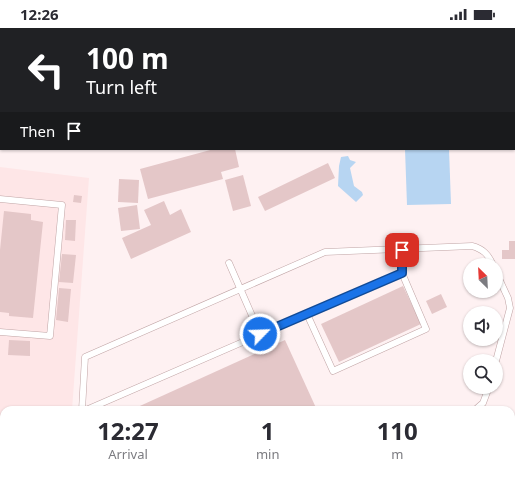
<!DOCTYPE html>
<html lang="en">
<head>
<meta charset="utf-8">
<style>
  body { margin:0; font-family:"Noto Sans",sans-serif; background:#f2f2f3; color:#2b2b33; height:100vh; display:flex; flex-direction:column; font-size:15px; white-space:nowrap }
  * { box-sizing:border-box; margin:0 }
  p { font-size:13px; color:#7c7c81 }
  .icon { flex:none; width:22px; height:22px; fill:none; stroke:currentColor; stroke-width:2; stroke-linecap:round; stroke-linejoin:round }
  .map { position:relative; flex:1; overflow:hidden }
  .panel { position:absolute; left:0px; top:378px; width:515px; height:76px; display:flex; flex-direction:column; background:#fff; border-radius:12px 12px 0 0; box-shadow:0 1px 3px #0004 }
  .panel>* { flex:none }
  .top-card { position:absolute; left:0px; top:0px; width:515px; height:122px; box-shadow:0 1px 3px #0004; background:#202124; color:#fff; overflow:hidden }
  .needle { width:26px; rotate:336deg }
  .buttons { position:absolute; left:463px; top:230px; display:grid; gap:8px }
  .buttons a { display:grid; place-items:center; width:40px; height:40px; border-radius:50%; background:#fff; box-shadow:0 1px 3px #0004; font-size:20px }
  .pin { position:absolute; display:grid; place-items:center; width:34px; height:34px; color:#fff; margin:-17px; border-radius:8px; box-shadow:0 2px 6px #0006 }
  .me { position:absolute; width:44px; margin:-22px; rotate:66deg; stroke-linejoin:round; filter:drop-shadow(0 0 3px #0008) }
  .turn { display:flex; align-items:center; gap:14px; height:84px; padding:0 20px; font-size:18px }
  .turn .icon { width:52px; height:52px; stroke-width:2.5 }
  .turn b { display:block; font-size:28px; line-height:34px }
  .then { display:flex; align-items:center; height:38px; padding:0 20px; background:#0003; gap:8px; font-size:15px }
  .eta { display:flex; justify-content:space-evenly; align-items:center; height:68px; text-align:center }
  .eta b { font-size:24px; font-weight:700; line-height:28px }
  .status { display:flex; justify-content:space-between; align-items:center; height:28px; padding:0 20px; background:#fff; direction:ltr }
  .status svg { height:11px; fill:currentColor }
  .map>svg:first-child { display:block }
  .built { fill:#fee6e7 }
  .water { fill:#b7d5f2 }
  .building { fill:#e4c7c8 }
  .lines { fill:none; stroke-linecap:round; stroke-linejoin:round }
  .lane-casing { stroke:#c0a4a5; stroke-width:7 }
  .street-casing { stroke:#c0a4a5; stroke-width:13 }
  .lane { stroke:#fff; stroke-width:6 }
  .street { stroke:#fff; stroke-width:12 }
  .route-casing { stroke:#114b97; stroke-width:10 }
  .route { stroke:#1a73e8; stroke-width:7 }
</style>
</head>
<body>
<div class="status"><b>12:26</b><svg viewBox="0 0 49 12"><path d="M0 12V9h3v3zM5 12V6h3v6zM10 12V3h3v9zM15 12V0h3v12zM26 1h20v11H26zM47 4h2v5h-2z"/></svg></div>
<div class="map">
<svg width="515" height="454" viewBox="0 0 515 454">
  <rect width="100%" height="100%" fill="#fef1f2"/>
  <path class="built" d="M0 139 89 150 72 382H4V402L0 400Z"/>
  <g class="water">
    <path d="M405 121H449L451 176 407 177Z"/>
    <path d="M348 128 350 132 356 134 350 140 354 158 362 164 363 167 356 174 338 158 339 138 341 129Z"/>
  </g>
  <g class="building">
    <path d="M214 121H235L239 139 221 144 223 151 148 171 140 141Z"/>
    <path d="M328 135 335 150 265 183 258 169Z"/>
    <path d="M243 147 251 178 233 183 225 152Z"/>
    <path d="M119 151 139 152 138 175 118 174Z"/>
    <path d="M74 167 82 168 81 175 73 174Z"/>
    <path d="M164 173 170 187 181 181 191 204 131 231 122 210 151 197 144 182Z"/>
    <path d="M137 177 140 201 121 203 118 180Z"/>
    <path d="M4 183 31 186V192L43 194 33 290 9 288V285L0 284V222Z"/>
    <path d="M66 192H76L75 213 65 212Z"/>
    <path d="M509 213H515V231H502V222H509Z"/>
    <path d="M62 226 76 227 73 255 59 254Z"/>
    <path d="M403 258 421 296 339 334 321 296Z"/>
    <path d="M59 260 71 261 68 294 56 292Z"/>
    <path d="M441 266 447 279 432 286 426 273Z"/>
    <path d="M9 312 30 313V328L8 327Z"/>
    <path d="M285 312 317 382H131Z"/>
    <path d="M159 450H238L229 454H161Z"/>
  </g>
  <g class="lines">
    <defs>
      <g id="lane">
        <path d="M0 171 62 177 50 308 0 304"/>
        <path d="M229 235 260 306"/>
        <path d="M307 286 333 343 426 301 402 245 401 222"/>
        <path d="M496 333 510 280 508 270 496 244"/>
        <path d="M82 382 85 329 325 224 472 218C483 221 488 226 493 237"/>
        <path d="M86 382 402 245"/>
        <path d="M475 382 483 375 489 359"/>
        <path d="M0 412 4 414"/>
        <path d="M0 426 4 428"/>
        <path d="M61 450 71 454"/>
        <path d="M86 450 93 454"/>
        <path d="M314 454 323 450"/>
      </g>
      <path id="street" d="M512 454 513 431 515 425"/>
    </defs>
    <use href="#lane" class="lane-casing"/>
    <use href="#street" class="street-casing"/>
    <use href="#lane" class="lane"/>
    <use href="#street" class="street"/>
  </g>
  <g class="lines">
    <defs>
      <path id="route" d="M260 306 402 245V222"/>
    </defs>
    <use href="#route" class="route-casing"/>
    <use href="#route" class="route"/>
  </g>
</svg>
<div class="buttons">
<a><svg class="needle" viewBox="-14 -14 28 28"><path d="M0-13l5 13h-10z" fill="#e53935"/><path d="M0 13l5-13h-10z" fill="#7c7c81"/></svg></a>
<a><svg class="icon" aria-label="sound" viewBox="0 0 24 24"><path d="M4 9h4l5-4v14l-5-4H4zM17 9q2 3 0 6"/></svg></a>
<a><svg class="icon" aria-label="search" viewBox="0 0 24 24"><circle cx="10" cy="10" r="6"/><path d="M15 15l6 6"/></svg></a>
</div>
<div class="pin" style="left:402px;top:222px;background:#d93025"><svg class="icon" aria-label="arrive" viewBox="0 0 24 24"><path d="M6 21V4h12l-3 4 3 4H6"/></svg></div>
<svg class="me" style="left:260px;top:306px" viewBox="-20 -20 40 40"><circle r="17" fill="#1a73e8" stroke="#fff" stroke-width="3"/><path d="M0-11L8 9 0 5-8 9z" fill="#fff"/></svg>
<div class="top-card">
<div class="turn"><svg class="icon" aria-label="left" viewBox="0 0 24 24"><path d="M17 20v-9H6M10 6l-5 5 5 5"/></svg><div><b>100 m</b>Turn left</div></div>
<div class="then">Then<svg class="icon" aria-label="arrive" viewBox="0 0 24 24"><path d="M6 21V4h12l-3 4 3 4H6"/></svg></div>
</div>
<section class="panel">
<div class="eta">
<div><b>12:27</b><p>Arrival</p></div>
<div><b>1</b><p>min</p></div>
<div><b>110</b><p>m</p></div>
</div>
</section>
</div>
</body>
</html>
